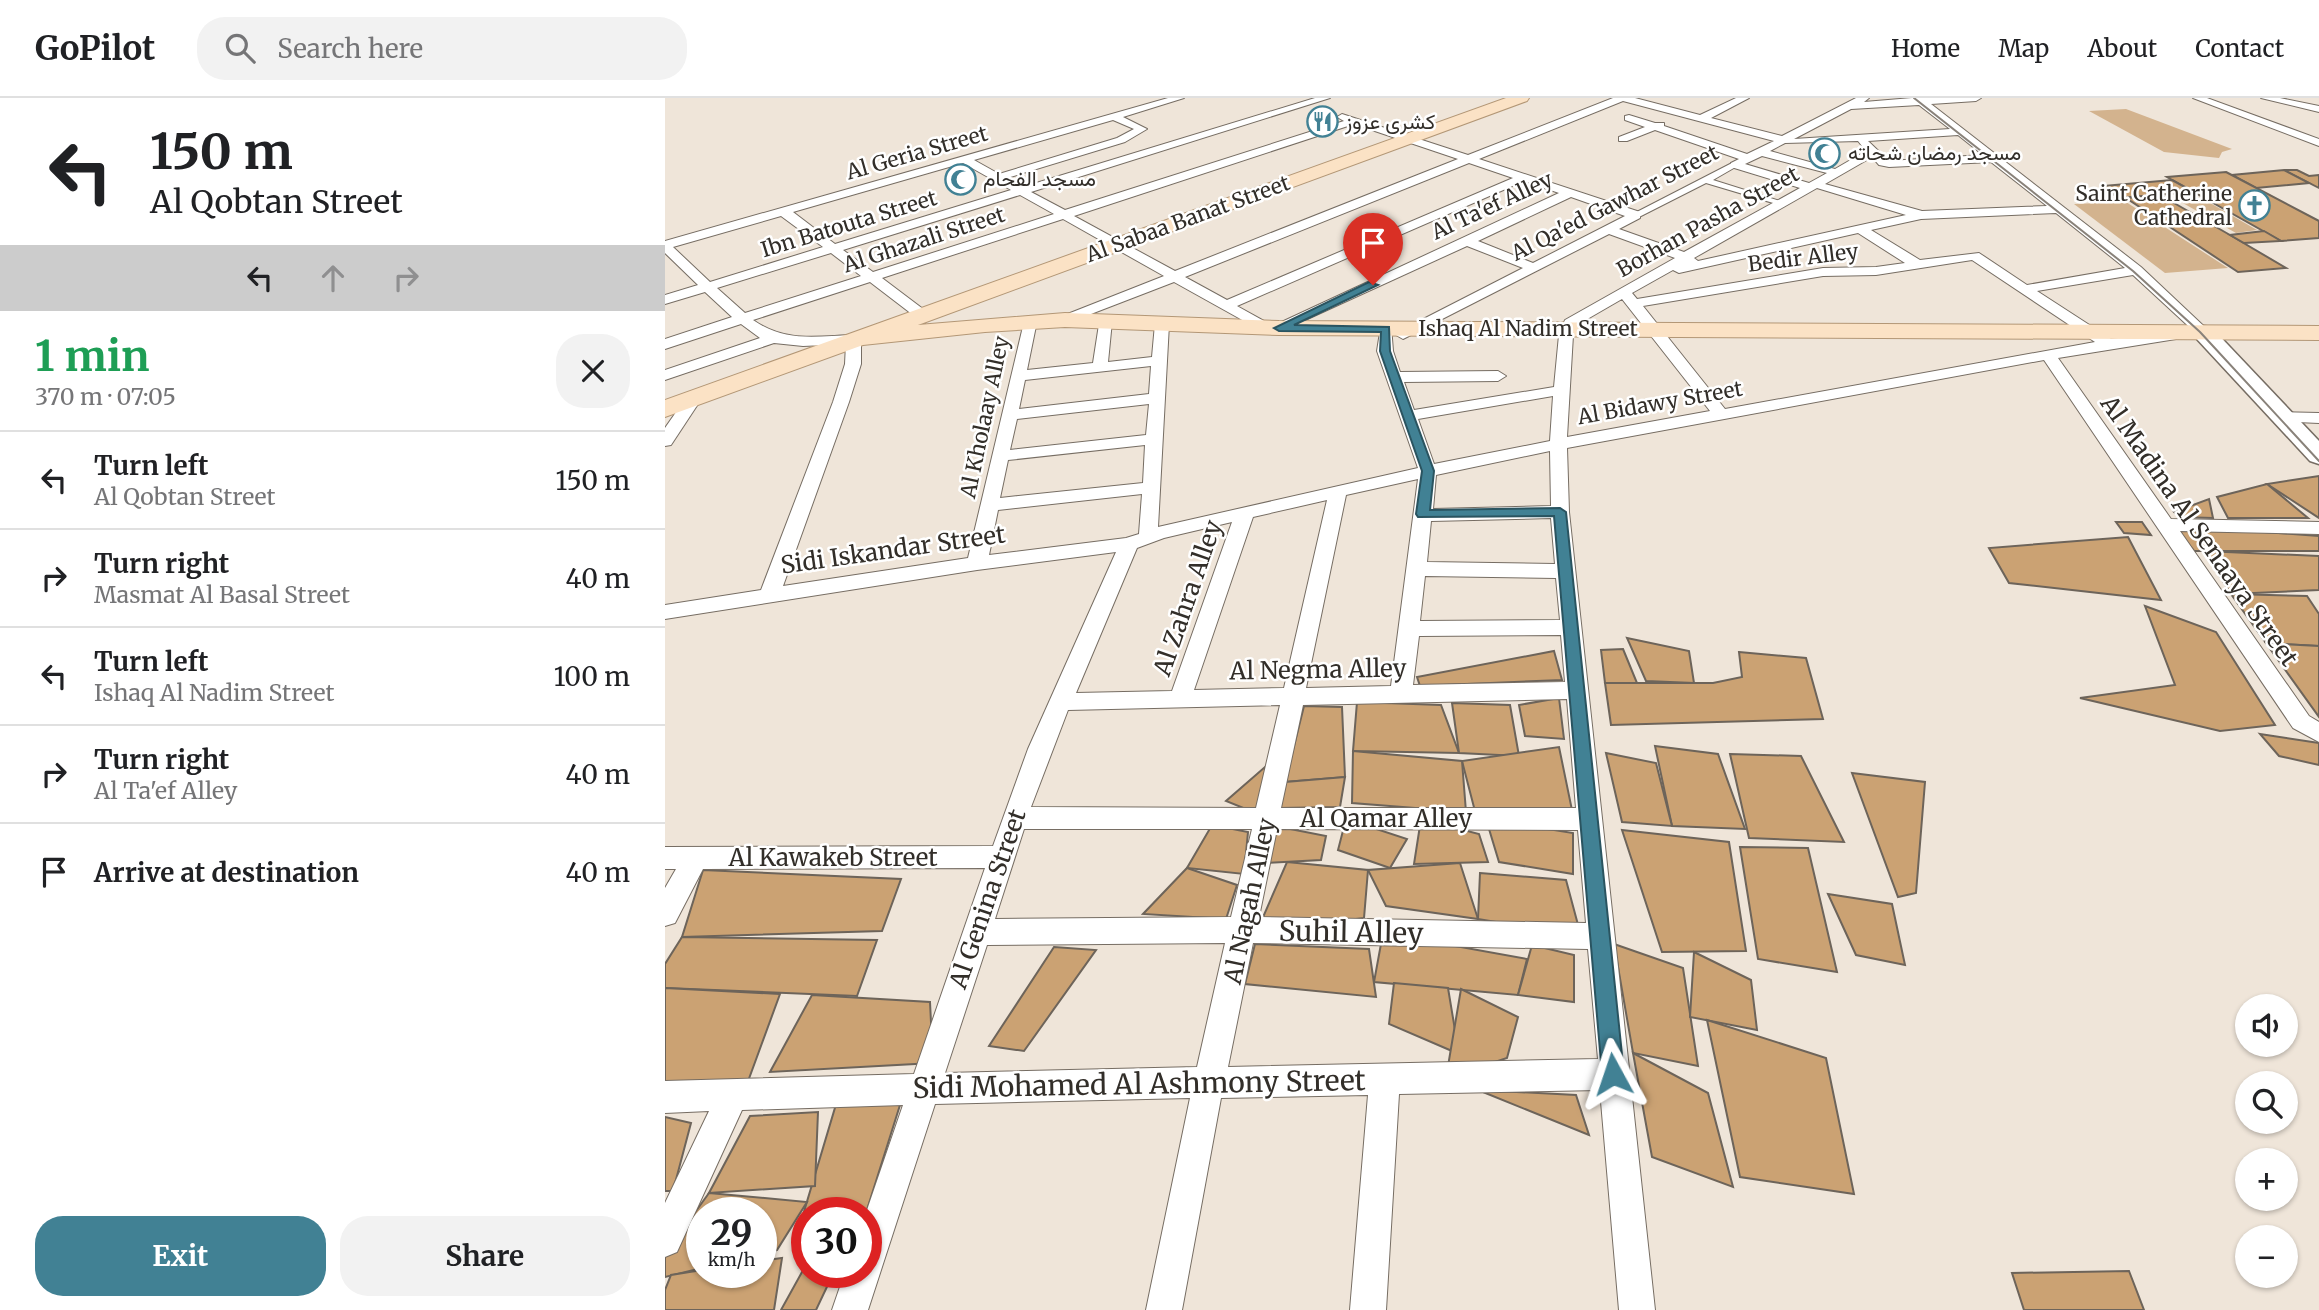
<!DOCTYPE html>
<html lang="en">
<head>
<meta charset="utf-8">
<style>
  body { margin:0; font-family:Merriweather,Vazirmatn,serif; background:#f2f2f2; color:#202124; height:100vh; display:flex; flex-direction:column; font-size:26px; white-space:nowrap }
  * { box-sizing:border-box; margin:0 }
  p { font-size:23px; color:#757577 }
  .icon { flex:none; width:38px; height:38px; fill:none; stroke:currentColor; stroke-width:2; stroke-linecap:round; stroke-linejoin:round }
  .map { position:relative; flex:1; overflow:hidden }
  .details { display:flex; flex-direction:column; background:#fff; width:665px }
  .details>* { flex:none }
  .banner { background:#fff; color:#202124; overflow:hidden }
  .controls { position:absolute; left:1570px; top:896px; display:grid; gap:14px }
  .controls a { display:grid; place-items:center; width:63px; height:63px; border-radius:50%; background:#fff; box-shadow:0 2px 5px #0004; font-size:35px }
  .speed { position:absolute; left:21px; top:1099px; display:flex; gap:14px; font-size:35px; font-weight:700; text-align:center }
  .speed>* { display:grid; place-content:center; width:91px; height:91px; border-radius:50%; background:#fff; box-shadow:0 2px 5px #0004; line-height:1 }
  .speed small { font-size:18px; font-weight:400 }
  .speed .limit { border:10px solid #d22; background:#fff; color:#111 }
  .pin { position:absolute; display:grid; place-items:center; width:60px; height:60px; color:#fff; margin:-72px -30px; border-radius:50% 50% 50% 0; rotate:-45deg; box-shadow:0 0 7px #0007 }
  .pin .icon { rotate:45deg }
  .me { position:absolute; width:77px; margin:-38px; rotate:355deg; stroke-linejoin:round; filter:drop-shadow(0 0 5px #0008) }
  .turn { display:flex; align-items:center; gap:24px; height:147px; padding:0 35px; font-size:32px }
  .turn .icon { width:91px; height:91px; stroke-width:2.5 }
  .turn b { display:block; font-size:49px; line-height:60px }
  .lanes { display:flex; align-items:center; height:66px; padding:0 35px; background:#0003; justify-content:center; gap:35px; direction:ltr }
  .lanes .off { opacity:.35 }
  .round { display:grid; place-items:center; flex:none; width:74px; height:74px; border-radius:28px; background:#f2f2f2 }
  .headline { display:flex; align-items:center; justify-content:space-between; height:119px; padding:0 35px }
  h1 { font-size:42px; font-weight:700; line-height:52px; color:#1e9e55 }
  .primary-button { display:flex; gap:14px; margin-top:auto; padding:14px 35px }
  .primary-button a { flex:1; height:80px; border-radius:28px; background:#418194; color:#fff; font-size:28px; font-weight:700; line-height:80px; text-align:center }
  .primary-button a+a { background:#f2f2f2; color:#202124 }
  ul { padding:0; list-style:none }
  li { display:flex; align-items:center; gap:21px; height:98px; padding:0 35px; border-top:2px solid #e0e0e0 }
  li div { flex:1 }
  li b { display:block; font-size:26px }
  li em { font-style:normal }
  header { display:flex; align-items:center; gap:42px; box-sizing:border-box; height:98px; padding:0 35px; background:#fff; border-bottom:2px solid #e0e0e0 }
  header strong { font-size:33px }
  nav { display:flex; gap:38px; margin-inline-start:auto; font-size:24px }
  .search { width:490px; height:63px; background:#f2f2f2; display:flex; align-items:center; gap:18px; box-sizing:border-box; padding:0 24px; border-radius:28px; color:#757577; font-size:26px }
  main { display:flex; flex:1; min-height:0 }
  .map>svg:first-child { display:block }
  .green { fill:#d3b38e }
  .building { fill:#cba273; stroke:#6d645a; stroke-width:2 }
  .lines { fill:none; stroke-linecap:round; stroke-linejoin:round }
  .pedestrian-casing { stroke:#766d63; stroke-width:2 }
  .minor-casing { stroke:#766d63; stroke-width:2 }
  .secondary-casing { stroke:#766d63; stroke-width:3 }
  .primary-casing { stroke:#b39776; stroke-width:2 }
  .pedestrian { fill:#fff; fill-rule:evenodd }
  .minor { fill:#fff; fill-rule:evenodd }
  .secondary { fill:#fff; fill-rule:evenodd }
  .primary { fill:#fbe2c5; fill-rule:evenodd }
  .tram { stroke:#89827a; stroke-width:2 }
  .route { fill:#418194; stroke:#2a5460; stroke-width:2 }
  .labels { text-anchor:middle; stroke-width:5; stroke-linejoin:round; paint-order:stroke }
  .far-poi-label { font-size:21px; fill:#322e29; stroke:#fff; text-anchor:start }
  .far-street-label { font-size:21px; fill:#322e29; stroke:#fff }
  .street-label { font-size:24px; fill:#322e29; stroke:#fff }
  .near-street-label { font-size:28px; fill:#322e29; stroke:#fff }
</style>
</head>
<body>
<header>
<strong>GoPilot</strong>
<div class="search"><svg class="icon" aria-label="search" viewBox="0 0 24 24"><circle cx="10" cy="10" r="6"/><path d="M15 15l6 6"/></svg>Search here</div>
<nav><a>Home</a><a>Map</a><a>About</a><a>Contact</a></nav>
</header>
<main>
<section class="details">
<div class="banner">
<div class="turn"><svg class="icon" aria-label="left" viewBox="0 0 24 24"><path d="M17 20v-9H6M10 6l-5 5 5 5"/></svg><div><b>150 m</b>Al Qobtan Street</div></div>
<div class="lanes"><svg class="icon" aria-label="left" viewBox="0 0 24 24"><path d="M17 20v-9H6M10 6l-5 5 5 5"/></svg><svg class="icon off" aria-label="ahead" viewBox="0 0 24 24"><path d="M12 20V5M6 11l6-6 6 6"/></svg><svg class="icon off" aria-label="right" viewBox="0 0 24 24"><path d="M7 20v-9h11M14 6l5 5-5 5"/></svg></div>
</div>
<div class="headline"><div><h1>1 min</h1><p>370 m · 07:05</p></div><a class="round"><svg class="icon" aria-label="close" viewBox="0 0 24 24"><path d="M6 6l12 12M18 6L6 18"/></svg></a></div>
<ul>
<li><svg class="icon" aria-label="left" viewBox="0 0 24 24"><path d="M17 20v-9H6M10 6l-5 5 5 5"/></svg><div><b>Turn left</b><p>Al Qobtan Street</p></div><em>150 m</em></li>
<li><svg class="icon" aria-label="right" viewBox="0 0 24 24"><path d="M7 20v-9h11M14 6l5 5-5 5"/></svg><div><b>Turn right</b><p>Masmat Al Basal Street</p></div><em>40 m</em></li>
<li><svg class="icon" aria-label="left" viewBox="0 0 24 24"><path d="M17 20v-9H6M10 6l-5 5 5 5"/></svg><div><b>Turn left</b><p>Ishaq Al Nadim Street</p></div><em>100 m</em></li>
<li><svg class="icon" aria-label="right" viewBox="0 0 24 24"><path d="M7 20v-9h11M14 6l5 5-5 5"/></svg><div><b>Turn right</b><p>Al Ta'ef Alley</p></div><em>40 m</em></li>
<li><svg class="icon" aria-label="arrive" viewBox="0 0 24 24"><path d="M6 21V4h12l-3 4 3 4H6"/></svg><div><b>Arrive at destination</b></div><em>40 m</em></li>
</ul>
<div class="primary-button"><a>Exit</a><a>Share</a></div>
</section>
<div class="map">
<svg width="1654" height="1212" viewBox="0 0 1654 1212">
  <rect width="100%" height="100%" fill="#efe5d9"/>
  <g class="green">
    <path d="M1461 11 1567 51 1557 54 1554 60 1499 54 1424 13Z"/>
    <path d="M1540 102 1592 132 1571 135 1516 104Z"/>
    <path d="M1461 104 1563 170 1500 175 1409 106Z"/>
  </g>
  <g class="building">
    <path d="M1619 72H1632L1644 78 1654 77V90Z"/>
    <path d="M1619 72 1644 85 1591 90 1567 77Z"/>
    <path d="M1561 74 1654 123V140L1616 143 1502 79Z"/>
    <path d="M1507 82 1529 94 1453 100 1438 88Z"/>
    <path d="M1495 97 1565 137 1621 170 1573 174 1461 100Z"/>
    <path d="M1599 133 1616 143 1579 145 1565 137Z"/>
    <path d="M1654 378V420L1602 386Z"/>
    <path d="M1602 386 1643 420H1563L1552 399Z"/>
    <path d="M1544 401 1548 420 1514 419 1509 414Z"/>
    <path d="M1451 424H1477L1486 437 1459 435Z"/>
    <path d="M1507 427 1654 438V453H1529Z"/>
    <path d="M1463 439 1496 502 1344 485 1324 450Z"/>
    <path d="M1539 453 1654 458V492L1566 496Z"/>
    <path d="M1566 496 1642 498 1654 516V548L1601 545Z"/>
    <path d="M1480 508 1551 534 1610 627 1555 633 1415 600 1510 587Z"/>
    <path d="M962 540 1024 553 1029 585 981 583Z"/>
    <path d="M1601 545 1654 548V619Z"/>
    <path d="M958 551 972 585H940L936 552Z"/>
    <path d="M889 553 897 582 755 588 752 579Z"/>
    <path d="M1074 554 1141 560 1158 621 946 627 940 585H1048L1077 579Z"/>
    <path d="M894 600 899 641 860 638 854 607Z"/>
    <path d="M692 604 776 607 794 655 688 653Z"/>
    <path d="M787 605 845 607 854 658 794 655Z"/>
    <path d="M639 608 677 609 680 679 620 684Z"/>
    <path d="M1595 636 1654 645V667L1614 658Z"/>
    <path d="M990 648 1053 656 1080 731 1007 728Z"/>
    <path d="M894 649 907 712 812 721 797 663Z"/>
    <path d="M688 653 797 663 801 714 687 705Z"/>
    <path d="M941 655 991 665 1007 728 957 724Z"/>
    <path d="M1065 656 1136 658 1179 744 1084 740Z"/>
    <path d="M600 669 603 720 561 703Z"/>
    <path d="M1187 675 1260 684 1251 795 1233 799Z"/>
    <path d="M680 679 675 709 614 710 620 684Z"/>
    <path d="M681 721 742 741 725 770 673 752Z"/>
    <path d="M756 721 814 736 823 764 749 766Z"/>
    <path d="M821 721 908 735V776L834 764Z"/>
    <path d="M547 727 583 734 579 776 522 770Z"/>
    <path d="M610 728 661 738 656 762 602 765Z"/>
    <path d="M957 732 1064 744 1081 853 997 854Z"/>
    <path d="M1075 749 1143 750 1172 874 1093 861Z"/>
    <path d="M622 764 703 772 699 820 592 833Z"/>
    <path d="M795 765 813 821 721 808 703 772Z"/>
    <path d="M522 770 572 787 561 821 478 816Z"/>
    <path d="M38 772 236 781 217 833 17 839Z"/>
    <path d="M815 775 901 782 916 838 813 821Z"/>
    <path d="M1163 796 1227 806 1240 867 1191 857Z"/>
    <path d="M718 835 862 861 853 897 709 884Z"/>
    <path d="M17 839 212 842 192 898 0 890V866Z"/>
    <path d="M590 846 704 851 711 899 580 886Z"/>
    <path d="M949 846 1018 870 1033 968 968 955Z"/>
    <path d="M867 847 909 857V904L853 897Z"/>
    <path d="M389 849 431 852 359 953 324 948Z"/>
    <path d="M1029 854 1086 882 1092 932 1025 919Z"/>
    <path d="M729 885 783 890 794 956 724 926Z"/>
    <path d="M0 890 115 896 78 997 0 990Z"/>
    <path d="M796 891 853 919 842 960 781 980Z"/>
    <path d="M147 897 265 904 268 965 105 974Z"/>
    <path d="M1042 922 1161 960 1189 1096 1075 1079Z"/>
    <path d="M968 955 1043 995 1068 1089 987 1059Z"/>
    <path d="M813 992 911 997 924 1037Z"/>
    <path d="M175 993 235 1007 201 1115H142V1137H132Z"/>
    <path d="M153 1014 150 1088 44 1095 85 1018Z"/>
    <path d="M0 1019 26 1025 8 1093H0Z"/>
    <path d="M44 1095 142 1104 112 1152 96 1155V1115H37V1170L0 1179V1156Z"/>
    <path d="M117 1160 109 1212H0V1192L6 1177 37 1172 96 1174V1163Z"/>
    <path d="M142 1165V1174H169L151 1212H116Z"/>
    <path d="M1464 1173 1479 1212H1359L1347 1175Z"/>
  </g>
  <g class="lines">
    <defs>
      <path id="pedestrian" d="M1067 65 1074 67 1048 82 1118 104V108L1041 85 974 119 966 117Z"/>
      <g id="minor">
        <path d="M503 0H519L458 19 482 31 460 44 342 80 358 89 650 0H665L366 94 400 112 679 23 672 19 677 16 803 57 948 0H970L1035 17 1071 0H1084L1046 20 1117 38 1191 0H1204L1199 4 1247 0H1316L1311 3 1266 6 1476 169 1545 234 1543 237H1533L1468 177 1372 193 1446 241 1511 233 1518 237 1511 241 1393 260 1506 421 1654 424V436L1515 433 1644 618 1654 624V644L1628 630 1379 262 902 350 904 414 990 1212H954L935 992 734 996 721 1212H685L703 997 556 1000 517 1212H481L525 1000 270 1006 203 1212H167L180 1174H201V1115L238 1007 77 1012 12 1154 0 1159V1105L44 1013 0 1015V983L249 976 320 770 38 771 10 825 0 828V790L11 771H0V749L328 748 363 651 451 454 312 472 0 521V507L96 492 168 304 180 266 181 246 138 248 109 245 0 282V272L95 240 76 226 0 251V241L67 219 40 194 0 206V197L33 187 0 155V143ZM958 3 1109 43 1082 56 999 28V25H990L964 17 960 18V22L980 29 954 39V43H962L990 32 1074 61 1066 65V69L1135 90 1019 154 954 131 975 120V114L814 61ZM1254 7 1285 31 1129 41 1186 11ZM448 22 469 31 452 40 334 76 309 62ZM689 26 793 61 510 173 409 118ZM1293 37 1318 57 1224 63 1203 43ZM1193 43 1201 53 1170 71 1105 53 1120 45ZM1097 58 1162 75 1144 85 1080 66ZM1207 59 1214 67 1224 69 1326 64 1382 108 1257 113 1160 86ZM298 65 346 92 170 146 128 114ZM804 65 848 80 562 202 520 179ZM859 83 894 95 608 228 572 208ZM1152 90 1241 117 1033 163 1029 160ZM355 97 389 116 208 174 178 152ZM906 99 960 118 868 165 813 143ZM1391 115 1460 170 1362 187 1314 155 1255 162 1206 132 1256 121ZM116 118 158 149 45 184 8 149ZM398 121 499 178 395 219 393 222 395 225 400 226 509 184 597 233 614 234 802 148 858 170 733 234 731 237 738 241 944 136 1010 160 900 222 894 237 889 289 749 312 739 284 833 283 841 278 833 273 735 274 728 253 726 228H716L712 253 753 370 493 429 504 226 497 222 490 226 487 259 443 264 447 223 440 219 435 220 428 265 362 272 372 223 365 219 360 220 303 460 118 488 184 304 196 266V241L189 237C151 238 121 245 88 222L205 184 252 220H262L264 217 262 214 217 180ZM1193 135 1240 165 1211 169 1158 170 972 201 967 195 1008 172 1014 175ZM166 155 196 178 80 215 52 190ZM1307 162 1430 244 1060 311 978 208 1158 178 1211 177ZM957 201 1045 313 902 339 908 237 912 227ZM486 268 484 296 354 311 360 282ZM888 298 885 343 769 366 753 321ZM484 306 481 337 345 352 352 321ZM480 347 478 385 335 400 343 362ZM885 353 886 408 768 411 771 377ZM753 381 726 588 641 590 681 397ZM477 396 474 436 461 440 324 457 333 412ZM662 402 619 590 529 592 588 419ZM886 420 890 466 762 464 766 423ZM567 424 507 593 411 595 472 450 499 440ZM760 478 891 480 895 522 755 523ZM896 537 900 584 748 587 754 538ZM902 601 911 710H616L638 607ZM615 607 591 710 366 709 403 612ZM359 731H587L566 819 330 821ZM612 731 913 732 921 825 594 819ZM560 845 532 969 280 975 322 847ZM588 845 923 851 933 961 563 969Z"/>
        <path d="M1528 0H1542L1654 41V48Z"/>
        <path d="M1596 0H1615L1654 8V14Z"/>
        <path d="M29 295 37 300 6 347 0 348V330L23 297Z"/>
        <path d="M1616 314 1654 315V325L1610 323 1608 319 1610 315Z"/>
      </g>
      <path id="secondary" d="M1538 228 1546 229 1654 343V366L1645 363 1530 239 1527 234 1530 229Z"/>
      <path id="primary" d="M841 0H864L862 3 253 227 400 215 614 223 1654 228V242L614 237 400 229 320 234 198 247 0 319V302Z"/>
    </defs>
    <use href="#pedestrian" class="pedestrian-casing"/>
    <use href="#minor" class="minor-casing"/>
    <use href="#secondary" class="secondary-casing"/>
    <use href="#primary" class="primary-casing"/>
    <use href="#pedestrian" class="pedestrian"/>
    <use href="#minor" class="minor"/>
    <use href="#secondary" class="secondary"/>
    <use href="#primary" class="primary"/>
    <path class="tram" d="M1249 0 1468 173 1535 234 1654 363"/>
  </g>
  <path class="route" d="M704 184 713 187 629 227 724 229 725 253 769 373 765 412 895 410 901 414 959 976 956 984 948 987 941 984 937 976 889 418 753 419 751 416 757 373 715 253 716 234 614 233 609 230Z"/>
  <defs>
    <symbol id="restaurant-ring" viewBox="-11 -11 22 22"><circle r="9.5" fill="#fff" stroke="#418194" stroke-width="1.5"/><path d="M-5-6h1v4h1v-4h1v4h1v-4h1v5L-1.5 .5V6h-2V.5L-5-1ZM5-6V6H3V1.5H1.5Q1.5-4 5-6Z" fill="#418194"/></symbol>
    <symbol id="mosque-ring" viewBox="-11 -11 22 22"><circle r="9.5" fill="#fff" stroke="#418194" stroke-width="1.5"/><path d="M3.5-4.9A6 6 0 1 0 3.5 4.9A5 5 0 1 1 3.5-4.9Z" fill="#418194"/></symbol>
    <symbol id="church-ring" viewBox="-11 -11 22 22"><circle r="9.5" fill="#fff" stroke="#418194" stroke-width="1.5"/><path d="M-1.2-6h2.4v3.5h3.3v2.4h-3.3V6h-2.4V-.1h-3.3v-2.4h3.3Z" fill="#418194"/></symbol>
  </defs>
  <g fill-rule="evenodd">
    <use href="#restaurant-ring" x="640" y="6" width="35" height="35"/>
    <use href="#mosque-ring" x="1142" y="38" width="35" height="35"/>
    <use href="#mosque-ring" x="278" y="64" width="35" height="35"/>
    <use href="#church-ring" x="1572" y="90" width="35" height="35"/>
  </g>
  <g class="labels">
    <g class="far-poi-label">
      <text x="680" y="31">كشرى عزوز</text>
      <text x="1183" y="62">مسجد رمضان شحاته</text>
      <text x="318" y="88">مسجد الفحام</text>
      <text x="1567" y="103" text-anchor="end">Saint Catherine<tspan x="1567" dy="24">Cathedral</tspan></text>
    </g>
    <g class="far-street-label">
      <text transform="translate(252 55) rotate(-16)" y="7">Al Geria Street</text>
      <text transform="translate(950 105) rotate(-27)" y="7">Al Qa'ed Gawhar Street</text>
      <text transform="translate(827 108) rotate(-25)" y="7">Al Ta'ef Alley</text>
      <text transform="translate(523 121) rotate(-20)" y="7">Al Sabaa Banat Street</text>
      <text transform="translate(1043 124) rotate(-29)" y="7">Borhan Pasha Street</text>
      <text transform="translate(184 126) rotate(-17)" y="7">Ibn Batouta Street</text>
      <text transform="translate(259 142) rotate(-18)" y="7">Al Ghazali Street</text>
      <text transform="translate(1138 160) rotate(-7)" y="7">Bedir Alley</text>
      <text x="863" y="238">Ishaq Al Nadim Street</text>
      <text transform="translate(995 305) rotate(-10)" y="7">Al Bidawy Street</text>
      <text transform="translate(320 319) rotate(-78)" y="7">Al Kholaay Alley</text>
    </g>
    <g class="street-label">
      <text transform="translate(1534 433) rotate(55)" y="8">Al Madina Al Senaaya Street</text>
      <text transform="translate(228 452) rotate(-8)" y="8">Sidi Iskandar Street</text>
      <text transform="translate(523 500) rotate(-71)" y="8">Al Zahra Alley</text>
      <text transform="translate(653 572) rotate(-1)" y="8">Al Negma Alley</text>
      <text x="721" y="729">Al Qamar Alley</text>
      <text x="168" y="768">Al Kawakeb Street</text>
      <text transform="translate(323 801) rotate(-71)" y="8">Al Genina Street</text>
      <text transform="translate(585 803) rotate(-78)" y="8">Al Nagah Alley</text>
    </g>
    <g class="near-street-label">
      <text transform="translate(686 834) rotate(1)" y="10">Suhil Alley</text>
      <text transform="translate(474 986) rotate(-1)" y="10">Sidi Mohamed Al Ashmony Street</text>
    </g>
  </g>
</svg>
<div class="controls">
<a><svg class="icon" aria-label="sound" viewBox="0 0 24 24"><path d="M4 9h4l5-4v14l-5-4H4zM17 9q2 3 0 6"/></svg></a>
<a><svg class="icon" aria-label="search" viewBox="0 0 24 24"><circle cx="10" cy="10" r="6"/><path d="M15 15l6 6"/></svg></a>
<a>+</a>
<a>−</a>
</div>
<div class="speed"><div>29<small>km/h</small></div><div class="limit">30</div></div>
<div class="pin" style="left:708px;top:187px;background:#d93025"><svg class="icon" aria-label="arrive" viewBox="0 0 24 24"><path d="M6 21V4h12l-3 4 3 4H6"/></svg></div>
<svg class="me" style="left:948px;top:976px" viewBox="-20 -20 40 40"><path d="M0-17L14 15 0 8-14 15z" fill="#418194" stroke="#fff" stroke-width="4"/></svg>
</div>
</main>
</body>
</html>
